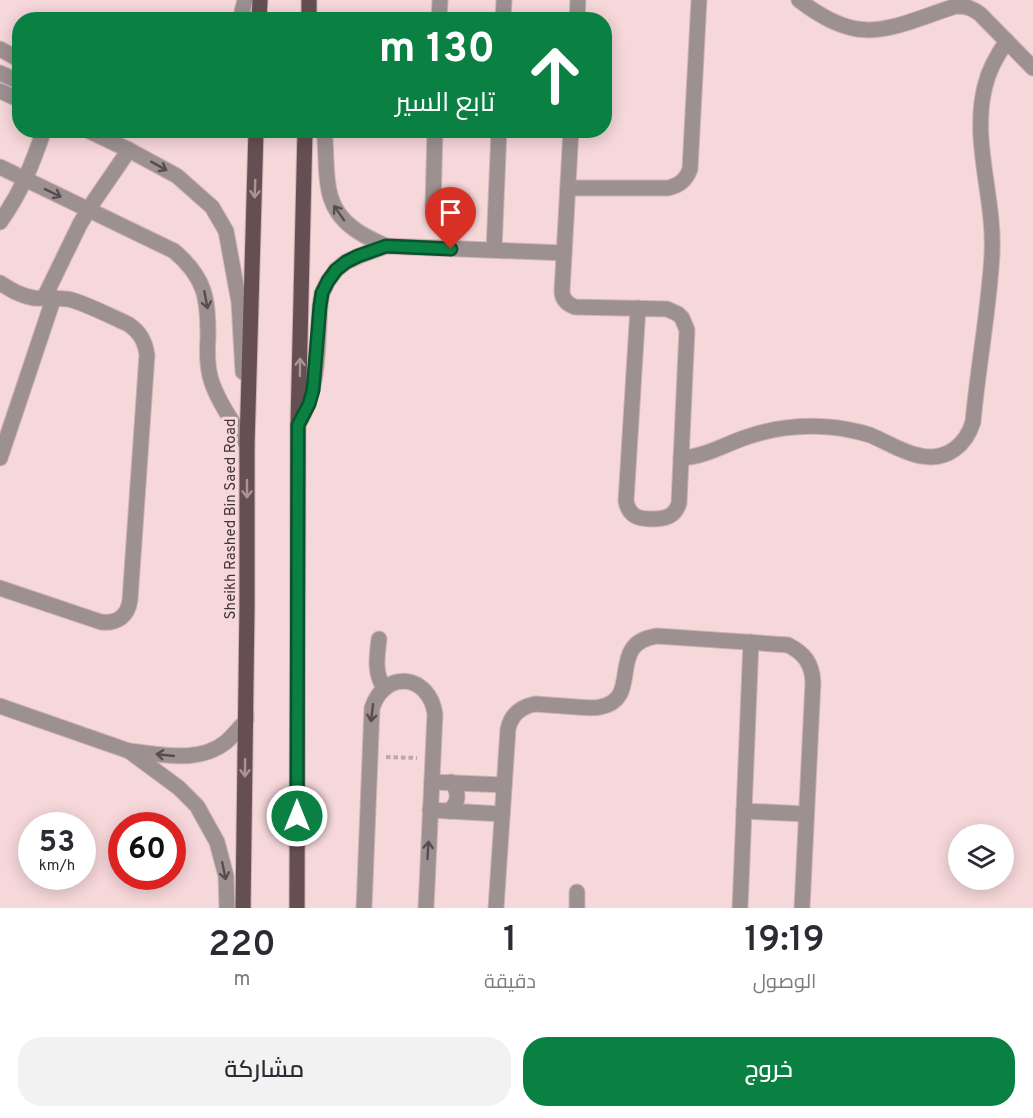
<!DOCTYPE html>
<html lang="ar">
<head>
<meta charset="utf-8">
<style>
  body { margin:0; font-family:Overpass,Cairo,sans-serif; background:#f2f2f3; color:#2b2b33; direction:rtl; height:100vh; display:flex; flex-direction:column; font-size:22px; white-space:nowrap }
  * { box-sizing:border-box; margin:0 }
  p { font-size:20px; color:#7c7c81 }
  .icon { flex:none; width:33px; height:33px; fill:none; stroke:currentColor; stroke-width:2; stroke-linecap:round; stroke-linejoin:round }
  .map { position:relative; height:908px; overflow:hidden; direction:ltr }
  .panel { display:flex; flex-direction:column; background:#fff; flex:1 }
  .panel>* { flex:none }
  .banner { position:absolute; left:12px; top:12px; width:600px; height:126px; border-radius:24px; box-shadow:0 3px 15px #0003; direction:rtl; background:#0b8043; color:#fff; overflow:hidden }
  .buttons { position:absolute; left:948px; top:824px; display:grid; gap:12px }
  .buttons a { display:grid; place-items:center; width:66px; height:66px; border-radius:50%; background:#fff; box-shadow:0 3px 15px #0003; font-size:30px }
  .speed { position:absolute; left:18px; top:812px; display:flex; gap:12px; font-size:30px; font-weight:700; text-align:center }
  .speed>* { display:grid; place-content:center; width:78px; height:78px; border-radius:50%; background:#fff; box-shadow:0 3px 15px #0003; line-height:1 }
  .speed small { font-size:15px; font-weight:400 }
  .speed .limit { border:9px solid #d22; background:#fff; color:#111 }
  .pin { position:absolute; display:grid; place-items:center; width:51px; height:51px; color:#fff; margin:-62px -26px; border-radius:50% 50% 50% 0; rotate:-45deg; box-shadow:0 0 6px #0007 }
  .pin .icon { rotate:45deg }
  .me { position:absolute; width:66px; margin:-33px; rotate:0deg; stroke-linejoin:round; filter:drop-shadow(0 0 4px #0008) }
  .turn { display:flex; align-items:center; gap:21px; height:126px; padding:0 18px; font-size:27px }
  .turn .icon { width:78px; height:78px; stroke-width:2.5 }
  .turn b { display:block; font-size:42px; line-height:51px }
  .eta { display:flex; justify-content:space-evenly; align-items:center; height:102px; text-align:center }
  .eta b { font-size:36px; font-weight:600; line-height:42px }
  .button { display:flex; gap:12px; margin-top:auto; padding:12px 18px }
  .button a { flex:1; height:69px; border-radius:24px; background:#0b8043; color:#fff; font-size:24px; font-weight:600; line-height:69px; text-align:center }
  .button a+a { background:#f2f2f3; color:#2b2b33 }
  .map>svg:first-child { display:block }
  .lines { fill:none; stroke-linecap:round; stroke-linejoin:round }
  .minor-casing { stroke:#ceb3b6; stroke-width:17 }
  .major-casing { stroke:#ceb3b6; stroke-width:17 }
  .path { stroke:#bfa6a8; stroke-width:4; stroke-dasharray:4.5 3; stroke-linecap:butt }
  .minor { stroke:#9d9091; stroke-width:15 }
  .major { stroke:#654f52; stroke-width:15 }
  .oneway { stroke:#594c4e }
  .oneway2 { stroke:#ae9396 }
  .route-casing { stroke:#07532c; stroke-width:15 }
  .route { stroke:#0b8043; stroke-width:10 }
  .labels { text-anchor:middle; stroke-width:6; stroke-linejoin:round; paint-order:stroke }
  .street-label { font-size:15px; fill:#423537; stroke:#f6d7da }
</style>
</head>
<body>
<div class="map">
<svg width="1033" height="908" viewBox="0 0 1033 908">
  <rect width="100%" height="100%" fill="#f6d7da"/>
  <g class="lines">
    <defs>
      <g id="minor">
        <path d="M799 0C862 49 888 28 956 6 966 6 972 8 980 14L1033 68"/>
        <path d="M240 20 245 0"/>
        <path d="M439 20 440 0"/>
        <path d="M503 20 504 0"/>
        <path d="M577 20 578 0"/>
        <path d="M0 49 20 60"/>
        <path d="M0 73 20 82"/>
        <path d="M0 91 20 100"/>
        <path d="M87 130 129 150 177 176 212 207 226 231 239 302 243 372"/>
        <path d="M324 130C329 167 319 203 353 228 363 236 375 241 386 246"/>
        <path d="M571 130 562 291C562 299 567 304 575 307L667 309 678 314 682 318 687 330 679 503C675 517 665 519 651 519 638 519 629 516 626 501L638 308"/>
        <path d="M0 167 174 251C206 278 208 299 208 338 207 351 207 363 210 376 215 398 235 425 247 445"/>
        <path d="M568 188H668C680 185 686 180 690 169L699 0"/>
        <path d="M433 206 435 130"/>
        <path d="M0 222C21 193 32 165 44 130"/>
        <path d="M494 250 499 130"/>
        <path d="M0 283C11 290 21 296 34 298 47 299 59 297 72 300 91 306 110 316 128 324 140 332 145 341 147 355L130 600C128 616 117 624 101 622L0 588"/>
        <path d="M44 298 80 224 94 201 129 150"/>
        <path d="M298 425C320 387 317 348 320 306L322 293 328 281 336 270 346 262 359 256 386 246 564 253"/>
        <path d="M0 458 54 297"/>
        <path d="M681 458C705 457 725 444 747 437 773 428 802 425 829 427 842 428 857 431 870 435 887 442 903 453 921 456 947 461 966 445 973 422 978 366 989 310 992 254 995 198 971 141 985 86 989 69 997 55 1007 41"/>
        <path d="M379 639C377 657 374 672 384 688"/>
        <path d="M0 706 129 751"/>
        <path d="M432 782 504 785"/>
        <path d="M430 810 502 814"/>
        <path d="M449 811C459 803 460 792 451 782"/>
        <path d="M744 811 806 814"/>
        <path d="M227 908 226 876 217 842 197 806 179 788 129 751C160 754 199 764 226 742 233 736 239 728 246 721V713"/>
        <path d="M364 908 372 708C385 669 429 674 435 714L426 908"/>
        <path d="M496 908 508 729C511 715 520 707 535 704 549 705 563 706 577 707 584 707 592 709 600 707 644 699 605 643 657 636L788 645C804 653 812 663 813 682L802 908"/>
        <path d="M577 908V892"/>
        <path d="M740 908 751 642"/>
      </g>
      <g id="major">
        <path d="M259 20 260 0"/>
        <path d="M309 20V0"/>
        <path d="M243 908 247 608V445L256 130"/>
        <path d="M297 908 298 425 305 130"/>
      </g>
    </defs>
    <use href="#minor" class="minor-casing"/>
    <use href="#major" class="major-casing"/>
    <path class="path" d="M386 757 417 758"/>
    <use href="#minor" class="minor"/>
    <use href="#major" class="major"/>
  </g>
  <defs><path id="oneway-shaft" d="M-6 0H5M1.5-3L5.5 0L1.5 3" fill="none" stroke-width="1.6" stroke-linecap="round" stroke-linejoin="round" transform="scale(1.5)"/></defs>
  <g class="oneway">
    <use href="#oneway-shaft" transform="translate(159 166) rotate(29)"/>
    <use href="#oneway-shaft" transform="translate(53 193) rotate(26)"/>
    <use href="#oneway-shaft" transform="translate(339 213) rotate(-125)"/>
    <use href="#oneway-shaft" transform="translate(206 300) rotate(79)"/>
    <use href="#oneway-shaft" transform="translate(372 713) rotate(97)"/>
    <use href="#oneway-shaft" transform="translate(165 755) rotate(-174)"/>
    <use href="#oneway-shaft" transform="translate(428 850) rotate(-87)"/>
    <use href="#oneway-shaft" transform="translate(224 871) rotate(78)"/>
  </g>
  <g class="oneway2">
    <use href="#oneway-shaft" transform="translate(255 189) rotate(92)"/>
    <use href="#oneway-shaft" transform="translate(300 367) rotate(-89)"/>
    <use href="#oneway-shaft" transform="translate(247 489) rotate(90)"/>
    <use href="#oneway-shaft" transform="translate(245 768) rotate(91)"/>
  </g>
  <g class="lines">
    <defs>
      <path id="route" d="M297 816 298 425 309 404 313 390 320 306 322 293 328 281 336 270 346 262 358 256 386 246 451 249"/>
    </defs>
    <use href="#route" class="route-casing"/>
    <use href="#route" class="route"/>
  </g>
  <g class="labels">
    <g class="street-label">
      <text transform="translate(230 519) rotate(-90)" y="5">Sheikh Rashed Bin Saed Road</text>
    </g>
  </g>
</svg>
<div class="buttons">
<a><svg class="icon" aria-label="layers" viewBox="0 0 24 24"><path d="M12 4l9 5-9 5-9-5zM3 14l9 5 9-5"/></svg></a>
</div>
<div class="speed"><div>53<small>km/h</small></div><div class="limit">60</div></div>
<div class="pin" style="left:451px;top:249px;background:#d93025"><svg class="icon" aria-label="arrive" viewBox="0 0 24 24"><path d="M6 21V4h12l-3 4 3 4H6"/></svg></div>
<svg class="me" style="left:297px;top:816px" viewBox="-20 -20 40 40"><circle r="17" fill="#0b8043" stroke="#fff" stroke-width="3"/><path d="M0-11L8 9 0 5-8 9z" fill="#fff"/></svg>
<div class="banner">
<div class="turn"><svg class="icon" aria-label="ahead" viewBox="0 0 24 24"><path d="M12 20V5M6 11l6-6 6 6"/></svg><div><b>130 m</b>تابع السير</div></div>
</div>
</div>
<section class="panel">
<div class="eta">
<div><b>19:19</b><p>الوصول</p></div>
<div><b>1</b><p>دقيقة</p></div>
<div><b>220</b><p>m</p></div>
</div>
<div class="button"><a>خروج</a><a>مشاركة</a></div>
</section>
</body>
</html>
